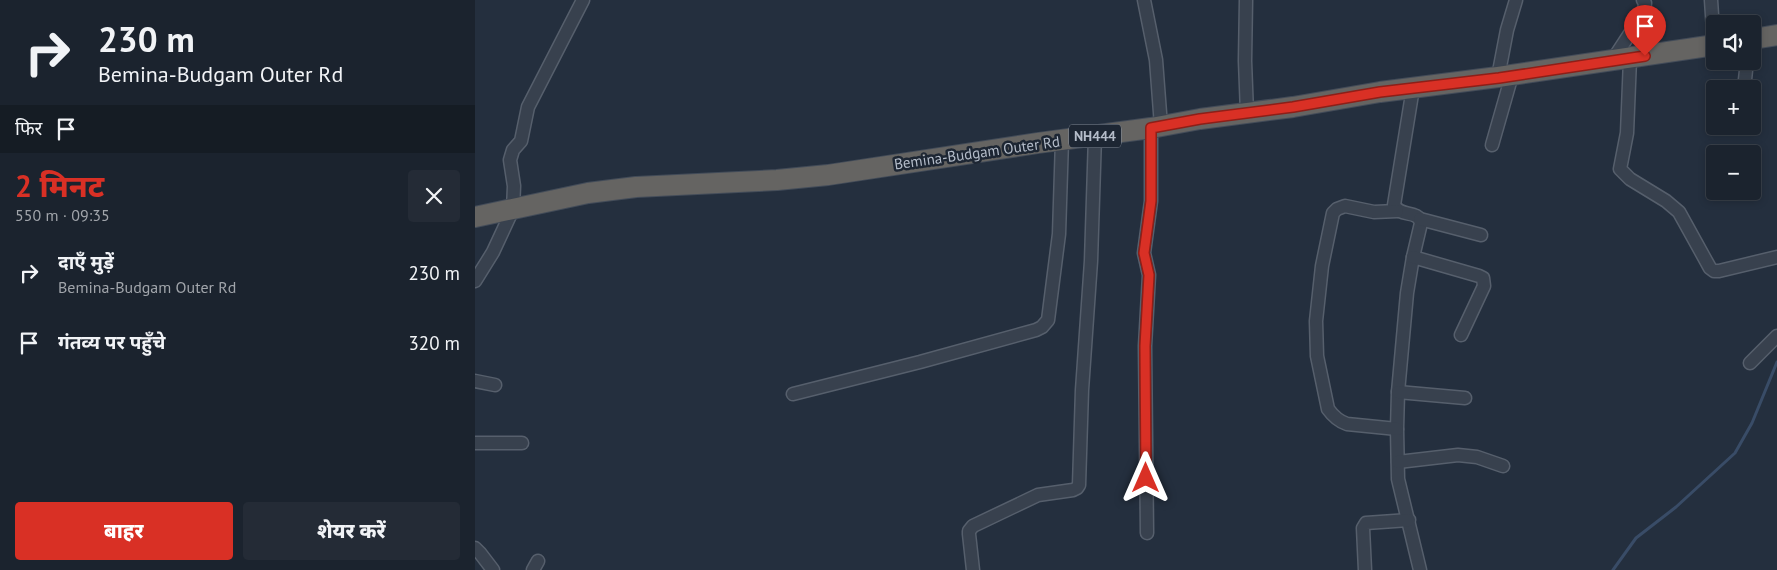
<!DOCTYPE html>
<html lang="hi">
<head>
<meta charset="utf-8">
<style>
  body { margin:0; font-family:"PT Sans","Noto Sans Devanagari",sans-serif; background:#242b36; color:#f1f3f6; height:100vh; display:flex; flex-direction:column; font-size:19px; white-space:nowrap }
  * { box-sizing:border-box; margin:0 }
  p { font-size:16px; color:#a0a4aa }
  .icon { flex:none; width:28px; height:28px; fill:none; stroke:currentColor; stroke-width:2; stroke-linecap:round; stroke-linejoin:round }
  .map { position:relative; flex:1; overflow:hidden }
  .sheet { display:flex; flex-direction:column; background:#1b232e; width:475px }
  .sheet>* { flex:none }
  .banner { background:#1b232e; color:#f1f3f6; overflow:hidden }
  .tools { position:absolute; left:1231px; top:15px; display:grid; gap:10px }
  .tools a { display:grid; place-items:center; width:55px; height:55px; border-radius:5px; background:#1b232e; box-shadow:0 2px 8px #0003,0 0 0 1px #39404a; font-size:25px }
  .pin { position:absolute; display:grid; place-items:center; width:42px; height:42px; color:#fff; margin:-51px -21px; border-radius:50% 50% 50% 0; rotate:-45deg; box-shadow:0 0 5px #0007 }
  .pin .icon { rotate:45deg }
  .me { position:absolute; width:55px; margin:-28px; rotate:0deg; stroke-linejoin:round; filter:drop-shadow(0 0 4px #0008) }
  .turn { display:flex; align-items:center; gap:18px; height:105px; padding:0 15px; font-size:22px }
  .turn .icon { width:65px; height:65px; stroke-width:2.5 }
  .turn b { display:block; font-size:35px; line-height:42px }
  .then { display:flex; align-items:center; height:48px; padding:0 15px; background:#0003; gap:10px; font-size:19px }
  .round { display:grid; place-items:center; flex:none; width:52px; height:52px; border-radius:5px; background:#242b36 }
  .overview { display:flex; align-items:center; justify-content:space-between; height:85px; padding:0 15px }
  h1 { font-size:30px; font-weight:800; line-height:38px; color:#d93025 }
  .cta { display:flex; gap:10px; margin-top:auto; padding:10px 15px }
  .cta a { flex:1; height:58px; border-radius:5px; background:#d93025; color:#fff; font-size:20px; font-weight:800; line-height:58px; text-align:center }
  .cta a+a { background:#242b36; color:#f1f3f6 }
  ul { padding:0; list-style:none }
  li { display:flex; align-items:center; gap:15px; height:70px; padding:0 15px }
  li div { flex:1 }
  li b { display:block; font-size:19px }
  li em { font-style:normal }
  main { display:flex; flex:1; min-height:0 }
  .map>svg:first-child { display:block }
  .lines { fill:none; stroke-linecap:round; stroke-linejoin:round }
  .stream { stroke:#394c67; stroke-width:3 }
  .minor-casing { stroke:#565f6c; stroke-width:15 }
  .trunk-casing { stroke:#434c59; stroke-width:22 }
  .minor { stroke:#38414e; stroke-width:12 }
  .trunk { stroke:#656462; stroke-width:20 }
  .route-casing { stroke:#8d1f18; stroke-width:12 }
  .route { stroke:#d93025; stroke-width:9 }
  .labels { text-anchor:middle; stroke-width:5; stroke-linejoin:round; paint-order:stroke }
  .shield { fill:#1d2633; stroke:#878f9c; stroke-width:1 }
  .shield-label { font-size:14px; font-weight:bold; fill:#b4bcc9 }
  .street-label { font-size:15px; fill:#b4bcc9; stroke:#1d2633 }
</style>
</head>
<body>
<main>
<section class="sheet">
<div class="banner">
<div class="turn"><svg class="icon" aria-label="right" viewBox="0 0 24 24"><path d="M7 20v-9h11M14 6l5 5-5 5"/></svg><div><b>230 m</b>Bemina-Budgam Outer Rd</div></div>
<div class="then">फिर<svg class="icon" aria-label="arrive" viewBox="0 0 24 24"><path d="M6 21V4h12l-3 4 3 4H6"/></svg></div>
</div>
<div class="overview"><div><h1>2 मिनट</h1><p>550 m · 09:35</p></div><a class="round"><svg class="icon" aria-label="close" viewBox="0 0 24 24"><path d="M6 6l12 12M18 6L6 18"/></svg></a></div>
<ul>
<li><svg class="icon" aria-label="right" viewBox="0 0 24 24"><path d="M7 20v-9h11M14 6l5 5-5 5"/></svg><div><b>दाएँ मुड़ें</b><p>Bemina-Budgam Outer Rd</p></div><em>230 m</em></li>
<li><svg class="icon" aria-label="arrive" viewBox="0 0 24 24"><path d="M6 21V4h12l-3 4 3 4H6"/></svg><div><b>गंतव्य पर पहुँचे</b></div><em>320 m</em></li>
</ul>
<div class="cta"><a>बाहर</a><a>शेयर करें</a></div>
</section>
<div class="map">
<svg width="1302" height="570" viewBox="0 0 1302 570">
  <rect width="100%" height="100%" fill="#242f3e"/>
  <g class="lines">
    <path class="stream" d="M1138 570 1161 538 1201 507 1260 453 1277 423 1302 362"/>
    <defs>
      <g id="minor">
        <path d="M669 0 681 60 686 126"/>
        <path d="M771 0 770 61 772 113"/>
        <path d="M1236 0 1239 45"/>
        <path d="M1155 59 1152 133 1145 169 1155 179 1191 201 1204 212 1235 268 1239 271H1244L1302 257"/>
        <path d="M1137 61 1169 12 1170 3 1168 0"/>
        <path d="M1023 77 1032 30 1041 0"/>
        <path d="M938 88 919 205C925 218 943 209 946 223L938 257 932 293 923 392 922 429 923 479 945 570"/>
        <path d="M1269 89 1272 61"/>
        <path d="M1017 145 1037 75"/>
        <path d="M945 219 1006 235"/>
        <path d="M938 257 1004 276 1008 278 1009 286 986 335"/>
        <path d="M0 281 18 252 38 209 39 186 35 160 38 150 46 141 53 107 108 0"/>
        <path d="M1275 363 1302 336"/>
        <path d="M0 381 20 385"/>
        <path d="M923 392 990 398"/>
        <path d="M318 394 445 362 561 330 567 327 573 320 584 234 587 140"/>
        <path d="M922 429 872 424C863 421 858 416 853 409L842 356 841 321 847 266 858 213 862 209 870 206 899 212 922 211"/>
        <path d="M0 443H47"/>
        <path d="M923 462 983 455 1002 457 1028 466"/>
        <path d="M672 533 670 346 674 275 669 253 676 201V128"/>
        <path d="M0 548 5 553 18 570"/>
        <path d="M58 570 63 561"/>
        <path d="M498 570 494 534V531L498 526 563 495 598 490 602 488 604 485 607 390 616 261 620 136"/>
        <path d="M890 570 888 528 891 523 934 520"/>
      </g>
      <g id="trunk">
        <path d="M1278 39 1302 35"/>
        <path d="M0 217 113 193 161 187 302 180 353 175 563 143 676 128 725 119 818 107 905 92 1023 77 1240 45"/>
      </g>
    </defs>
    <use href="#minor" class="minor-casing"/>
    <use href="#trunk" class="trunk-casing"/>
    <use href="#minor" class="minor"/>
    <use href="#trunk" class="trunk"/>
  </g>
  <g class="lines">
    <defs>
      <path id="route" d="M671 478 670 346 674 275 669 253 676 201V128L725 119 818 107 905 92 1024 78 1170 56"/>
    </defs>
    <use href="#route" class="route-casing"/>
    <use href="#route" class="route"/>
  </g>
  <g class="labels">
    <rect class="shield" x="594" y="124.5" width="52" height="23" rx="4"/>
    <g class="shield-label">
      <text x="620" y="141">NH444</text>
    </g>
    <g class="street-label">
      <text transform="translate(502 153) rotate(-8)" y="5">Bemina-Budgam Outer Rd</text>
    </g>
  </g>
</svg>
<div class="tools">
<a><svg class="icon" aria-label="sound" viewBox="0 0 24 24"><path d="M4 9h4l5-4v14l-5-4H4zM17 9q2 3 0 6"/></svg></a>
<a>+</a>
<a>−</a>
</div>
<div class="pin" style="left:1170px;top:56px;background:#d93025"><svg class="icon" aria-label="arrive" viewBox="0 0 24 24"><path d="M6 21V4h12l-3 4 3 4H6"/></svg></div>
<svg class="me" style="left:671px;top:478px" viewBox="-20 -20 40 40"><path d="M0-17L14 15 0 8-14 15z" fill="#d93025" stroke="#fff" stroke-width="4"/></svg>
</div>
</main>
</body>
</html>
